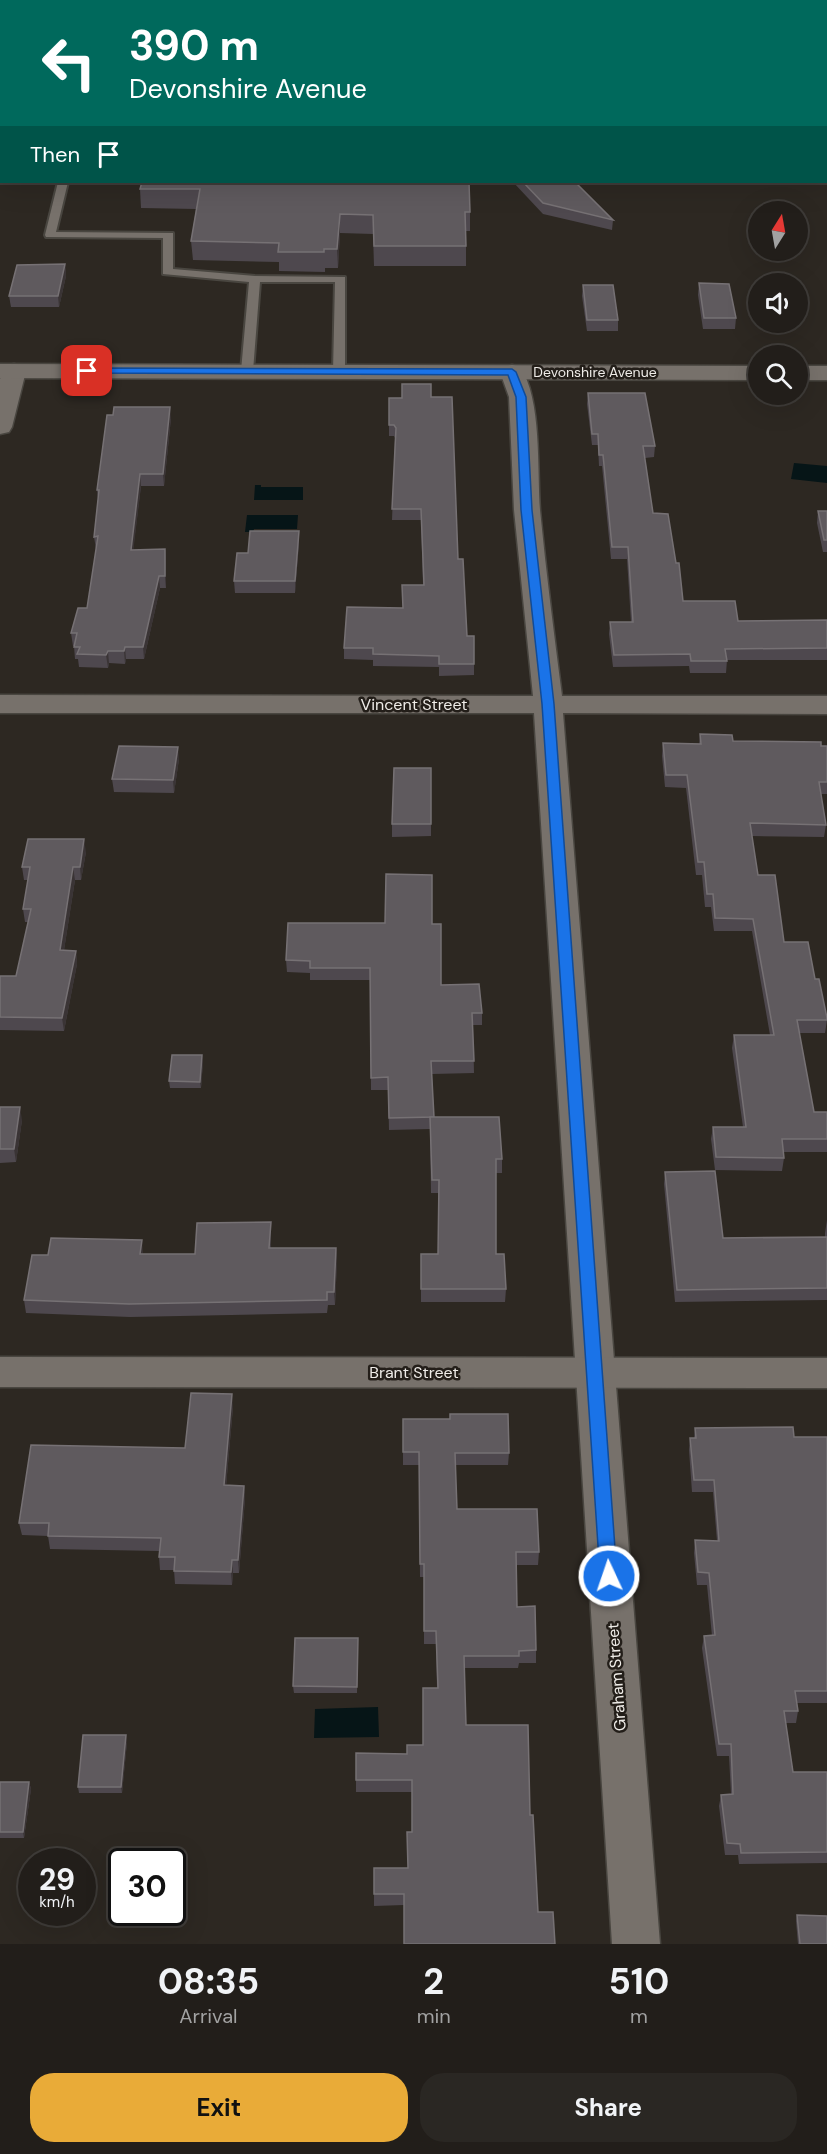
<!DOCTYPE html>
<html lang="en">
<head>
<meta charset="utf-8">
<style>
  body { margin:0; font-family:"DM Sans",sans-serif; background:#2a2723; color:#f1f3f6; height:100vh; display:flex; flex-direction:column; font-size:22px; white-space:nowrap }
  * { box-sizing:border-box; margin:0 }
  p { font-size:20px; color:#a2a2a2 }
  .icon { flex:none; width:33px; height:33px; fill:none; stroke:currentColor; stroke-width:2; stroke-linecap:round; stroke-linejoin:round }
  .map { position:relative; height:1944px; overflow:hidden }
  .drawer { display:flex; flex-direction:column; background:#221e1a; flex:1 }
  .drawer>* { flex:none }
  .top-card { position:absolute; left:0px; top:0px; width:828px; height:183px; box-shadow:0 6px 24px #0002,0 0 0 2px #3f3c39; background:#00695c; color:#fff; overflow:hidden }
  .needle { width:39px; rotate:11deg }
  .tools { position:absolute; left:748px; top:201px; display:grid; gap:12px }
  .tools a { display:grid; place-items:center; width:60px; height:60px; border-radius:50%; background:#221e1a; box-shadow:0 6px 24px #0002,0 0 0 2px #3f3c39; font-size:30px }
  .speed { position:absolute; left:18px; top:1848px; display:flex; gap:12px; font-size:30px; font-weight:700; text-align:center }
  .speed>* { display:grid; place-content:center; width:78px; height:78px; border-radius:50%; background:#221e1a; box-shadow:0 6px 24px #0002,0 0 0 2px #3f3c39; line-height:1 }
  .speed small { font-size:15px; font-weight:400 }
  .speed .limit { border:3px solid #111; border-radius:9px; background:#fff; color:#111 }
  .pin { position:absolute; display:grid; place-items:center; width:51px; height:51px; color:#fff; margin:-26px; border-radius:12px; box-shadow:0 3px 9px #0006 }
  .me { position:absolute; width:66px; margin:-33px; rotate:357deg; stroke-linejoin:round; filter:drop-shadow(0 0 4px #0008) }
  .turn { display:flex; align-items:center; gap:21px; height:126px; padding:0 30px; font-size:27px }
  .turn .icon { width:78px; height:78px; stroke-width:2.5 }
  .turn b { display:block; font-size:42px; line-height:51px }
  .then { display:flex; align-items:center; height:57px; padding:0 30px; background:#0003; gap:12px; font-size:22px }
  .eta { display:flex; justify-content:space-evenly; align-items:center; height:102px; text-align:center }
  .eta b { font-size:36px; font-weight:700; line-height:42px }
  .primary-button { display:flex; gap:12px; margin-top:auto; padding:12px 30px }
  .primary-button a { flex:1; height:69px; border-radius:24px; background:#e9ab38; color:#111; font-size:24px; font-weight:700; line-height:69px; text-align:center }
  .primary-button a+a { background:#2a2723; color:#f1f3f6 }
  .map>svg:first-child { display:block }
  .green { fill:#323e0e }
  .water { fill:#061517 }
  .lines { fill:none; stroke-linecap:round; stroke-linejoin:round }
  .service-casing { stroke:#494640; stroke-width:4 }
  .minor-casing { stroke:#494640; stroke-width:3 }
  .tertiary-casing { stroke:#494640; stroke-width:3 }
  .secondary-casing { stroke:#494640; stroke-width:3 }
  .service { fill:#77716b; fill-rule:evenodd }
  .minor { fill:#77716b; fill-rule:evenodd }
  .tertiary { fill:#77716b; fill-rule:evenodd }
  .secondary { fill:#77716b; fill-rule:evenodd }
  .wall { fill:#4e484e }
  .shaded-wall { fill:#3a3435 }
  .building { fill:#5f5a5e; stroke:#767174; stroke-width:1.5 }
  .route { fill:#1a73e8; stroke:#114b97; stroke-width:1.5 }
  .labels { text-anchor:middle; stroke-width:5; stroke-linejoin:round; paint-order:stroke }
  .far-street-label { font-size:14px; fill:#efece8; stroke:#231e19 }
  .street-label { font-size:16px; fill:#efece8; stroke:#231e19 }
</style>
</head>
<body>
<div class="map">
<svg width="827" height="1944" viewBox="0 0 827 1944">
  <rect width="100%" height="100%" fill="#2d2822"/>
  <path class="green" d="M0 0H680V1L2 2 0 104Z"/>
  <g class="water">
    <path d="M794 463 827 466V483L791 479Z"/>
    <path d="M255 485H261V487H303V500H254Z"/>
    <path d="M247 515H298L297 529H254L253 532H245Z"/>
    <path d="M378 1707 379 1737 314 1738 315 1709Z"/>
  </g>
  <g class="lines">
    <defs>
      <g id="service">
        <path d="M2 93V100H0V94Z"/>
        <path d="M58 182H68L56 232 173 233V269L255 276 345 277V372L339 376 333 372 335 282H260L253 371 251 374H243L241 371 249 282 163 274V238L46 237 45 235Z"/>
      </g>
      <g id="minor">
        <path d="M827 171V183L819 182H826Z"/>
        <path d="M14 364 22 366 26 371 12 427 9 432 0 434V379L6 366Z"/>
        <path d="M512 365 520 367C542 398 537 471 540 510 546 572 554 634 562 696H827V714L563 713 660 1944H612L534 713H0V695L533 696 514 510 509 397 500 372 504 367Z"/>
      </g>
      <path id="tertiary" d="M0 1357 827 1358V1388L0 1387Z"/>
      <g id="secondary">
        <path d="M0 364 759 366V380L0 378Z"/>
        <rect x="798" y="366" width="29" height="14"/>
      </g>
    </defs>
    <use href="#service" class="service-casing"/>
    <use href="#minor" class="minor-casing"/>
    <use href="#tertiary" class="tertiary-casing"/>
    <use href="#secondary" class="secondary-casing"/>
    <use href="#service" class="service"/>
    <use href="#minor" class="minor"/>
    <use href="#tertiary" class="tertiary"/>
    <use href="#secondary" class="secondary"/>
  </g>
  <g class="wall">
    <path d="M142 182 470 212V231H466V266H374L373 234 340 233 338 268H325V272L279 271V262L193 260 191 241 196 209 141 208 140 189Z"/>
    <path d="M513 182H575L613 220 612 230 543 214Z"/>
    <path d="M65 264 66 276 59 307H11L9 296Z"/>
    <path d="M699 283 736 318 735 329H703L698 295Z"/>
    <path d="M583 285 618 320V331H587L582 296Z"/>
    <path d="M588 393 655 446 654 457 645 458 653 513 676 563 683 601 738 621 827 620V660H727L726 673H690L689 666 613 667 609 634 610 622H631L627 559H611L602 466H599L598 445H592L587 404Z"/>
    <path d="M431 397 458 559 467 636H474V675L439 676V667L373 666V660L344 659V648L402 608 423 585 421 520H392L395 438 394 436H389V398Z"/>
    <path d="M171 418 164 486H141L133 550 165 549 166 588H160L144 659H126L125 664 109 663 108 668 79 667 78 659H75L74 646H73L71 633 87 608 96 549 94 537 98 499 97 490Z"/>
    <path d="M818 511H827V552H823L817 523Z"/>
    <path d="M299 543 295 593H235L234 581 248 553Z"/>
    <path d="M700 734 733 741 827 746V794H821L826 825 824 837 752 836 758 875 784 942 815 979 827 1020 825 1033H799L814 1112H827V1152H783L784 1158 782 1171 715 1170 711 1139 713 1127H743L732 1048 734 1035H770L752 931H714L711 907H705L702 875H696L686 788 665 787 662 756 663 743 699 744Z"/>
    <path d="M179 759 174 793 114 792 112 779Z"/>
    <path d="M431 768V836L392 837V824Z"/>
    <path d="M86 852 81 880H75L64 950 76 951 77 964 64 1031 0 1030V976H16L28 922H25L23 909 28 880H24L22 867Z"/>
    <path d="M432 924 441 985 482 1013V1025H473L474 1073 432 1074 434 1117 502 1159V1173H496V1254L506 1289 505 1302H421V1254H438L439 1193H431L430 1129 389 1130 388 1090H371L370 980H310V973L287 972 286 960Z"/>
    <path d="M203 1062 201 1088H170L169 1081Z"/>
    <path d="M0 1107 22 1120 16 1162 0 1163Z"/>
    <path d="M665 1172 723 1238 825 1237V1233L827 1220V1300L675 1302 664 1184Z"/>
    <path d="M271 1235V1248H336L337 1261 335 1305H328L327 1313 130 1317 26 1313 24 1300 48 1255 195 1254Z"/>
    <path d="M233 1407 226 1486H244L245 1499 239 1573H233L232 1585 175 1584 174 1570H160L159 1557V1551L50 1549 48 1536 22 1535 19 1523 185 1448Z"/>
    <path d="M403 1419 509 1453 508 1465H455L457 1509 539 1552 538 1565H516L517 1607 536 1650V1663H519L518 1668H464L466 1725 530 1815 538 1912 555 1944 404 1905 374 1906V1894L408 1868 412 1832V1792H356V1780L423 1745 437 1688 436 1644H424V1577H420L419 1465H403Z"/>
    <path d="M695 1428 794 1437H827V1703H797L798 1711 796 1723H786L793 1772H827V1863L739 1864 738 1855H725L719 1806 721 1795 731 1794 729 1756H717L702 1648 704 1636H712L707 1585H697L694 1553 695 1540 717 1541 713 1492H692L689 1450 690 1438H694Z"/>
    <path d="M358 1638 357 1693H294L293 1686Z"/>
    <path d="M127 1742 122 1793H79L78 1787Z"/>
    <path d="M0 1782H29L31 1789 24 1838H0Z"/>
    <path d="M797 1915 827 1944H798L796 1921Z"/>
  </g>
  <g class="shaded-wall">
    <path d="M340 214V233L338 268 337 249Z"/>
    <path d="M65 264 66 276 59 307 58 296Z"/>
    <path d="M170 407 171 418 164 486 163 474Z"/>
    <path d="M140 474 141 486 132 562 131 550Z"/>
    <path d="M299 531V543L295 593V581Z"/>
    <path d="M165 549 166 561V588L165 576Z"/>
    <path d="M159 576 160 588 144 659 143 647Z"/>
    <path d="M125 647 126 659 125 664 124 651Z"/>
    <path d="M108 651 109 663 108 668 106 655Z"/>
    <path d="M178 747 179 759 174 793 173 780Z"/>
    <path d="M84 839 86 852 81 880 80 867Z"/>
    <path d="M73 867 75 880 62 963 60 950Z"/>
    <path d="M76 951 77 964 64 1031 62 1018Z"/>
    <path d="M202 1055 203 1062 201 1088 200 1082Z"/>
    <path d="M20 1107 22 1120 16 1162 14 1149Z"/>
    <path d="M271 1222V1235L270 1261 269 1248Z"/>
    <path d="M142 1240 143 1253 141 1266 140 1254Z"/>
    <path d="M336 1248 337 1261 335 1305 334 1292Z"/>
    <path d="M232 1394 233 1407 225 1498 224 1485Z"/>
    <path d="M244 1486 245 1499 239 1573 238 1560Z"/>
    <path d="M232 1560 233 1573 232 1585 231 1572Z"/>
    <path d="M126 1735 127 1742 122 1793 121 1787Z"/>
    <path d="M29 1782 31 1789 24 1838 23 1832Z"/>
  </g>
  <g class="building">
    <rect x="719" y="0" width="62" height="2"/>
    <path d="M142 182H469L470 212H465L466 246H374L373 215 340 214 337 249H324V252H278L279 243 191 241 200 189H140Z"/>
    <path d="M523 182H575L613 220 543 203Z"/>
    <path d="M65 264 58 296H9L17 265Z"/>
    <path d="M699 283 729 284 736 318H704Z"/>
    <path d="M583 285H613L618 320H587Z"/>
    <path d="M402 384H431V397H452L458 559H463L467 636H474V664H439V656L373 654V648H344L347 607 403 608 402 585H424L421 509H392L396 428 394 425H389V398H402Z"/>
    <path d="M588 393H645L655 446H643L653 513 668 514 676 563H679L683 601H735L738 621 827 620V648L725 649 727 661H691L690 654 614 655 610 622H633L628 547H612L603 455H599L598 434H592Z"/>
    <path d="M114 407H170L163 474H140L131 550 165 549V576H159L143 647H125L124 651H108L106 655 77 654 80 647H74L77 633H71L78 608H87L98 536 94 537 99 490H97L107 415H113Z"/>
    <path d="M818 511H827V540H824Z"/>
    <path d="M250 531H299L295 581H234L237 553H248Z"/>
    <path d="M700 734 732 735 733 741 821 742V746H827V782H819L826 825 750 823 758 875H775L784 942H808L815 979H819L827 1018V1020H797L814 1112H827V1139H782L784 1158 716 1157 713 1127H746L734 1035H774L753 919 715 918 713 894H707L704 862H698L687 775H666L663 743 701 744Z"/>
    <path d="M119 746 178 747 173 780 112 779Z"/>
    <path d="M394 768H431V824H392Z"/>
    <path d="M28 839H84L80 867H73L60 950 76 951 62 1018 0 1017V976H16L31 909H23L30 867H22Z"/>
    <path d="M386 874 432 875V924H441V985L479 984 482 1013H472L474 1061H431L434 1117 389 1118 388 1077 371 1078 370 968H310V961L286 960 288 923H385Z"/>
    <path d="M172 1055H202L200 1082 169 1081Z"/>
    <path d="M0 1107H20L14 1149H0Z"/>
    <path d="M430 1117H499L502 1159H496V1254H504L506 1289H421V1254H438L439 1180H432Z"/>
    <path d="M715 1171 723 1238 827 1237V1288L677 1290 665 1172Z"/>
    <path d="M271 1222 269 1248H336L334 1292H327V1300L129 1304 24 1300 32 1255H48L51 1238 142 1240 140 1254H195L197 1223Z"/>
    <path d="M191 1393 232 1394 224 1485 244 1486 238 1560H232L231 1572 174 1571 175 1557H159L161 1538 48 1536 49 1523H19L31 1445 185 1448Z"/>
    <path d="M450 1414H508L509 1453H455L457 1509H537L539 1552H516L517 1607 535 1606 536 1650 519 1651V1656H464L466 1725H528L530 1815H533L538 1912H553L555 1944H404V1894H374V1868H408L407 1832H412V1780H356V1753L407 1754V1745H423V1688H438L436 1631H424V1564H420L419 1452H403V1419H450Z"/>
    <path d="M793 1427 794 1437H827V1691H795L798 1711H784L793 1772H827V1852L741 1853 740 1844 727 1843 721 1795 733 1794 731 1744H719L704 1636 715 1635 709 1573 698 1572 695 1540 719 1541 714 1480H694L690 1438H696L695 1428Z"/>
    <path d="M295 1638H358L357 1687 293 1686Z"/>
    <path d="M83 1735H126L121 1787H78Z"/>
    <path d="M0 1782H29L23 1832H0Z"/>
    <path d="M797 1915 827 1916V1944H800Z"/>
  </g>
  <path class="route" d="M87 368 512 369 516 372 526 397 532 510 554 704 617 1576 615 1581 609 1583 602 1581 600 1576 542 704 521 510 516 397 508 375 84 373 82 371Z"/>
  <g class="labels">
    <g class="far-street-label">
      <text x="595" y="377">Devonshire Avenue</text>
    </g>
    <g class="street-label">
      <text x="414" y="710">Vincent Street</text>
      <text x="414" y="1378">Brant Street</text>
      <text transform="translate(616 1677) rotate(-94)" y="6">Graham Street</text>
    </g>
  </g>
</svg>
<div class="tools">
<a><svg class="needle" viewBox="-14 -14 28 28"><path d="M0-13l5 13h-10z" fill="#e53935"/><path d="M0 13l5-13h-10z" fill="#a2a2a2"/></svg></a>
<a><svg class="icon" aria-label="sound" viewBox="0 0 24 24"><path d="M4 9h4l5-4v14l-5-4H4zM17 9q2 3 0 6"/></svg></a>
<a><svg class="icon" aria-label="search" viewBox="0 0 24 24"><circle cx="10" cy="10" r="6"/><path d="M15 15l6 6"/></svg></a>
</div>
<div class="speed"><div>29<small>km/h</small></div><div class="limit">30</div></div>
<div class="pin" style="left:87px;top:371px;background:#d93025"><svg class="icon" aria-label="arrive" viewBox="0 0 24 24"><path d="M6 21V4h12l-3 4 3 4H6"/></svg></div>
<svg class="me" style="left:609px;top:1576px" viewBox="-20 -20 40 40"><circle r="17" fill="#1a73e8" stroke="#fff" stroke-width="3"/><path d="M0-11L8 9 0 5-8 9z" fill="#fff"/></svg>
<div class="top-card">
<div class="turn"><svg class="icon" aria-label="left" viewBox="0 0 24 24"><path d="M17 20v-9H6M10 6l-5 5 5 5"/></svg><div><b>390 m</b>Devonshire Avenue</div></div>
<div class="then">Then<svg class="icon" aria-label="arrive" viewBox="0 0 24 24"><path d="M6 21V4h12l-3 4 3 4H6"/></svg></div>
</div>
</div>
<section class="drawer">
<div class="eta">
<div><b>08:35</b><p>Arrival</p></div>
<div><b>2</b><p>min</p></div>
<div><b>510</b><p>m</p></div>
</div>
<div class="primary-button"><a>Exit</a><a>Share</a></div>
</section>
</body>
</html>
